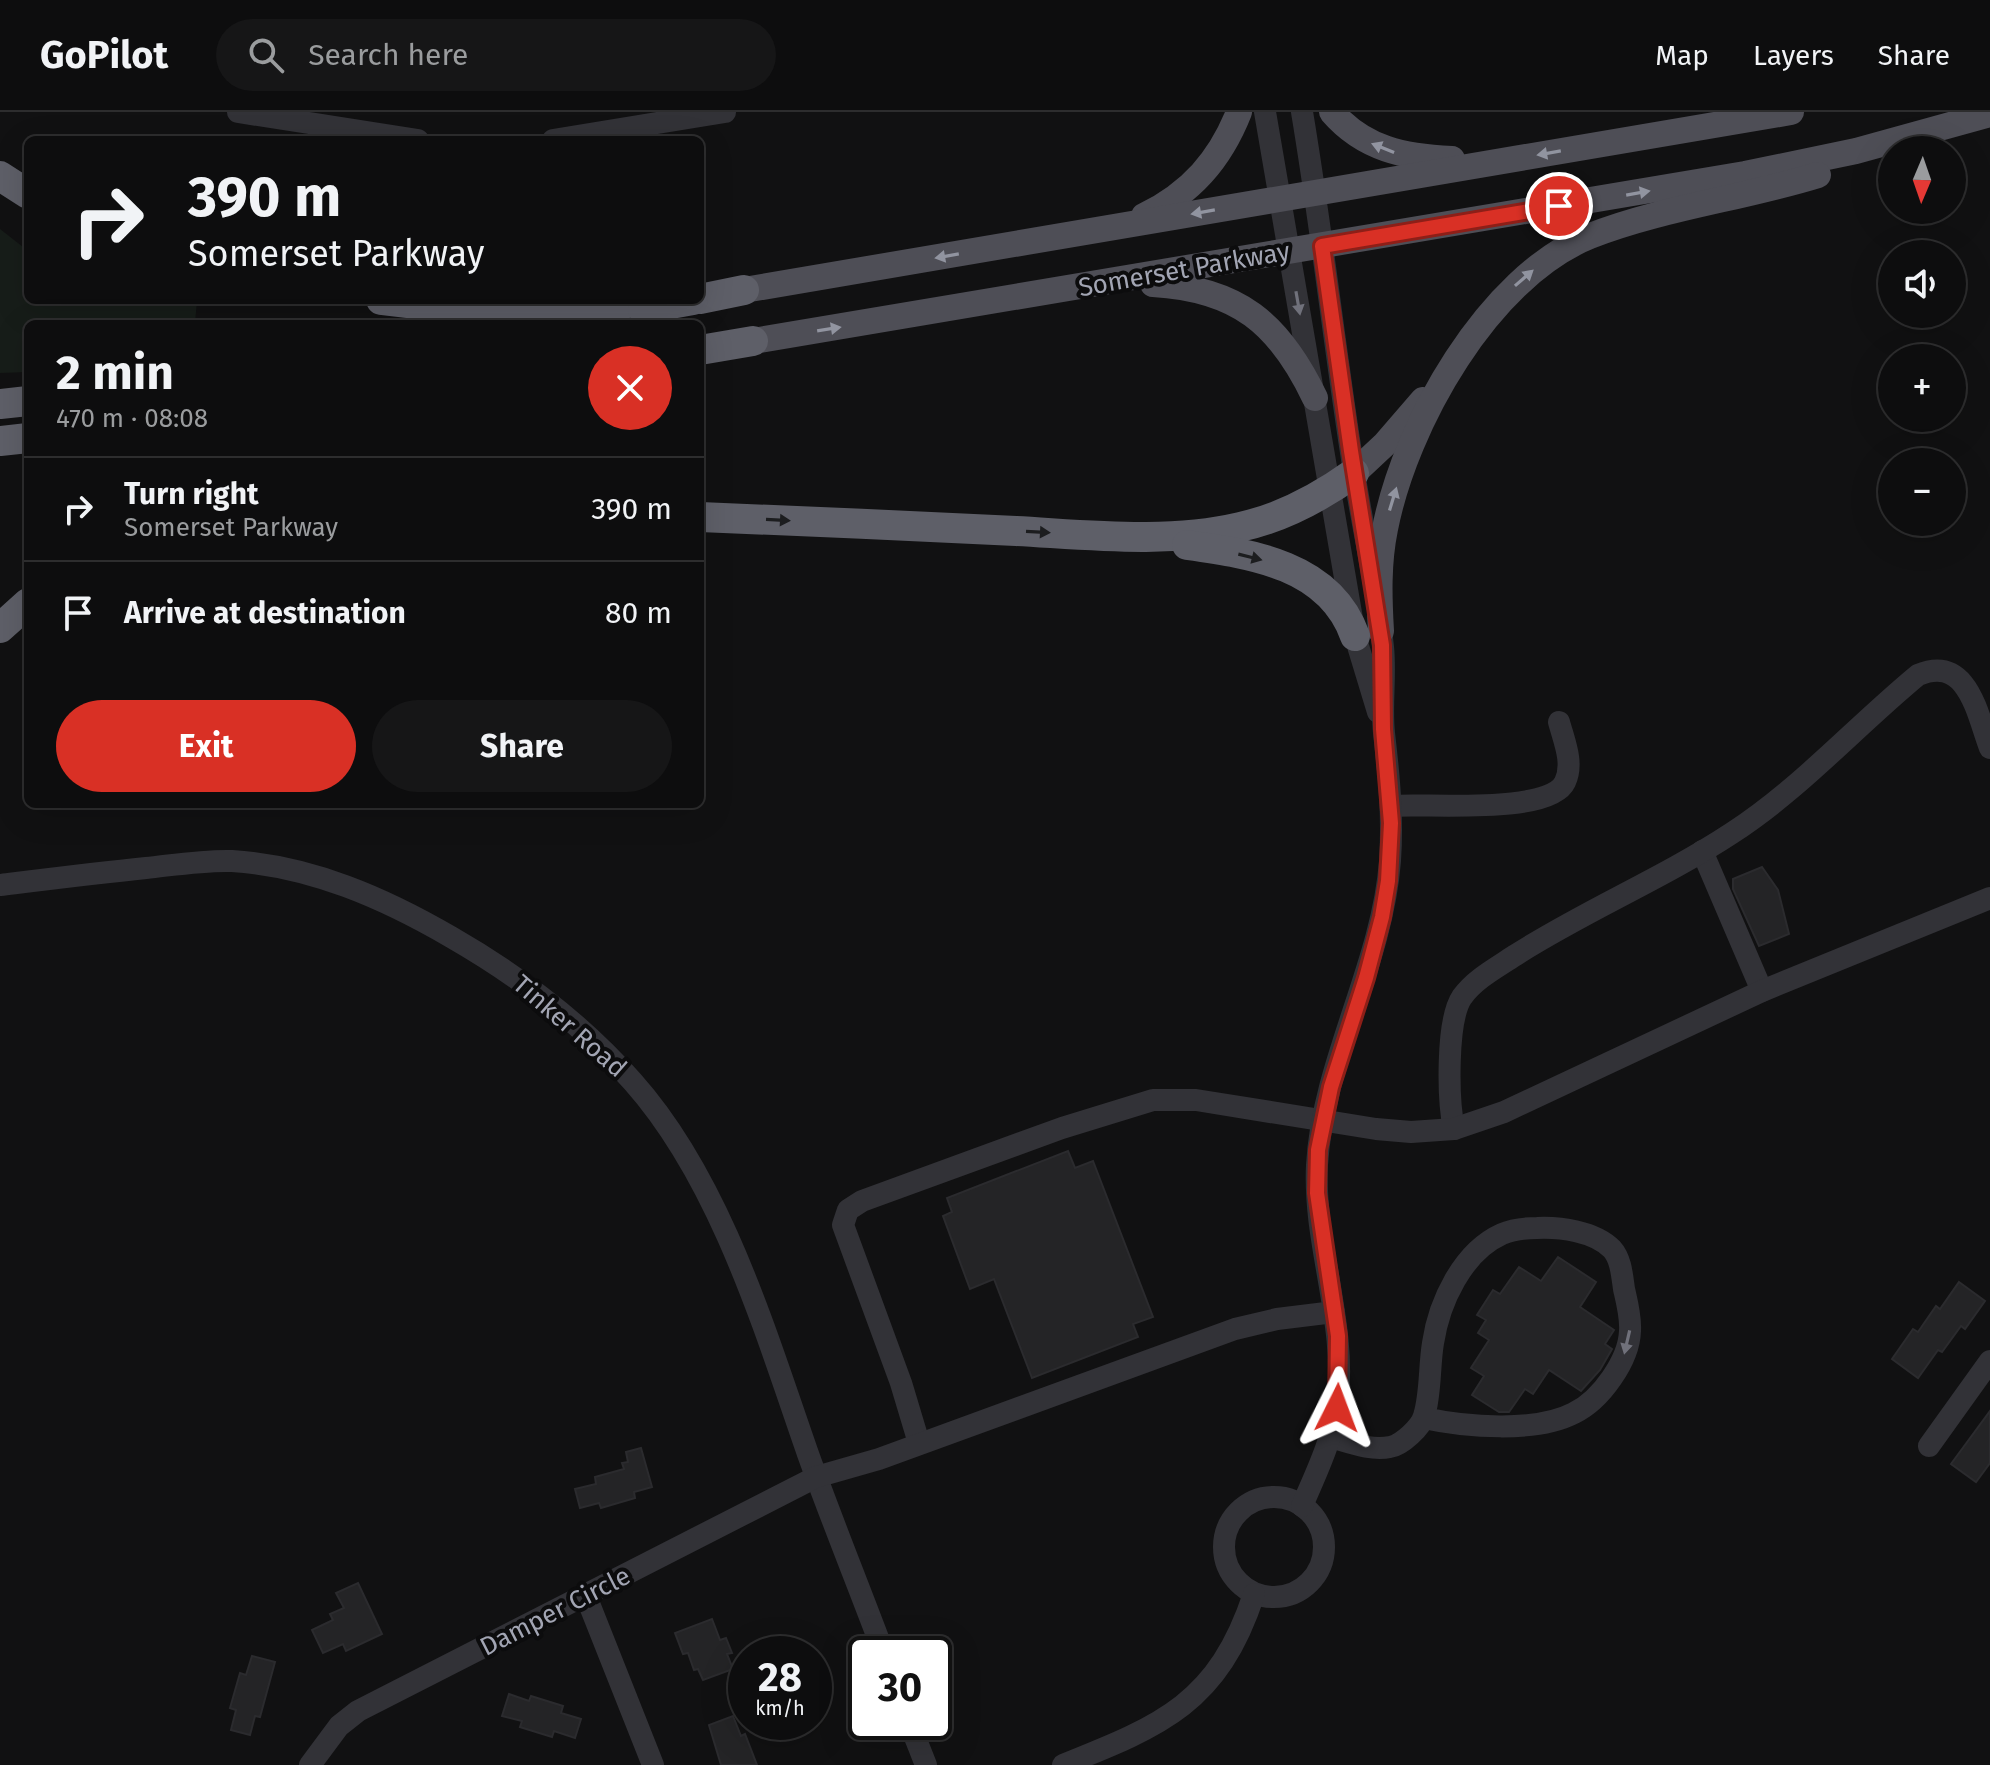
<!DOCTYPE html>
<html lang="en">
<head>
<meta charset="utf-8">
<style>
  body { margin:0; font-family:"Fira Sans",sans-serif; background:#161617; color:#f1f3f6; height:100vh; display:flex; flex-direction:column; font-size:30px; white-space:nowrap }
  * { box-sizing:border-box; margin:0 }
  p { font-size:26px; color:#9a9c9e }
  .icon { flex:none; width:44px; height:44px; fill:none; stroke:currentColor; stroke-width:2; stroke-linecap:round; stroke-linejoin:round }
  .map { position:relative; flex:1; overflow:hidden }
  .side { position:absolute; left:24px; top:208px; width:680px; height:488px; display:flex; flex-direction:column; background:#0d0d0e; border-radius:12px; box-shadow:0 8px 32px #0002,0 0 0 2px #2d2d2e }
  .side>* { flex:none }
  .top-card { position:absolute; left:24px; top:24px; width:680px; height:168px; border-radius:12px; box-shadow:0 8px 32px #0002,0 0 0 2px #2d2d2e; background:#0d0d0e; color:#f1f3f6; overflow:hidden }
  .needle { width:52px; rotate:182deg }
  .tools { position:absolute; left:1878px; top:24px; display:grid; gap:16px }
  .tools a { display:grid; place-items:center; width:88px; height:88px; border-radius:50%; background:#0d0d0e; box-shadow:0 8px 32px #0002,0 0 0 2px #2d2d2e; font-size:40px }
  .speed { position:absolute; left:728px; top:1524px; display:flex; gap:16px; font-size:40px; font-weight:700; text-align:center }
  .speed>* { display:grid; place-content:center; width:104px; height:104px; border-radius:50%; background:#0d0d0e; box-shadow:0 8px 32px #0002,0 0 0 2px #2d2d2e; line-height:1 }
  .speed small { font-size:20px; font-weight:400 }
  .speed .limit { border:4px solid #111; border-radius:12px; background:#fff; color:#111 }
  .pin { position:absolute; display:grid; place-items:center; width:68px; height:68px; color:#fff; margin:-34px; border:4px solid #fff; border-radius:50%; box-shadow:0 2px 8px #0007 }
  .me { position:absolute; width:88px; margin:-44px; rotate:3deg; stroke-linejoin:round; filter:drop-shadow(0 0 6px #0008) }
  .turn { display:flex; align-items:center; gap:28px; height:168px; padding:0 32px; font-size:36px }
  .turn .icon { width:104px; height:104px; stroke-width:2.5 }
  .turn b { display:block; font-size:56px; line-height:68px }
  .round { display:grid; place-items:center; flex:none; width:84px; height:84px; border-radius:42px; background:#161617 }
  .headline { display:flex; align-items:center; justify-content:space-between; height:136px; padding:0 32px }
  h1 { font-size:48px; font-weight:700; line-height:60px }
  .primary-button { display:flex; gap:16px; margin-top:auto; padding:16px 32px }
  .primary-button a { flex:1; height:92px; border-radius:48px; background:#d93025; color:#fff; font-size:32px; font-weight:700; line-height:92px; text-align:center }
  .primary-button a+a { background:#161617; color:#f1f3f6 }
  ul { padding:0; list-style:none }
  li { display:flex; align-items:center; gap:24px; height:104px; padding:0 32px; border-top:2px solid #2d2d2e }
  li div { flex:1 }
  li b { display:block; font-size:30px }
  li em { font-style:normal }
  header { display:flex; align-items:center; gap:48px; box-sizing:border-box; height:112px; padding:0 40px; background:#0d0d0e; border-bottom:2px solid #2d2d2e }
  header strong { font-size:38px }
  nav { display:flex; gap:44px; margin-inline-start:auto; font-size:28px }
  .search { width:560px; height:72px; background:#161617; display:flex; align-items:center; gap:20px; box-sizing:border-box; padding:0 28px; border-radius:44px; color:#9a9c9e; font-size:30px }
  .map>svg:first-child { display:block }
  .green { fill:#171d19 }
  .building { fill:#242426; stroke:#2b2b2e; stroke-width:2 }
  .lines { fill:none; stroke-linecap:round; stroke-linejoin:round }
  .minor { stroke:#323237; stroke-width:22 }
  .major { stroke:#4e4e56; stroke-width:26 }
  .highway { stroke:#5e5f68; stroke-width:30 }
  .oneway { fill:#9194a0 }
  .oneway2 { fill:#70717b }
  .oneway3 { fill:#1c1d1f }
  .route-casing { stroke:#8d1f18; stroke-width:20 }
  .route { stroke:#d93025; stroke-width:14 }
  .labels { text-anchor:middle; stroke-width:8; stroke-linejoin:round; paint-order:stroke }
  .street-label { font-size:26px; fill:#a2a5b3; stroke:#0c0c0d }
</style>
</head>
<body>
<header>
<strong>GoPilot</strong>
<div class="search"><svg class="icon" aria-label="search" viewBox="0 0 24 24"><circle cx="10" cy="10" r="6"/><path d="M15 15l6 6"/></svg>Search here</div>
<nav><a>Map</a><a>Layers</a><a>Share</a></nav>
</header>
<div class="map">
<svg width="1990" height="1653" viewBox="0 0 1990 1653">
  <rect width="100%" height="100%" fill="#111112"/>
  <path class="green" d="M0 117 23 135 28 136V188H197L195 212H28V260L0 261Z"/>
  <g class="building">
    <path d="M1762 755 1778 778 1789 822 1759 834 1733 777V767Z"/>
    <path d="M1068 1039 1075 1056 1093 1049 1153 1205 1133 1212 1138 1225 1032 1266 994 1167 970 1177 943 1104 952 1100 947 1086Z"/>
    <path d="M1558 1145 1596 1170 1580 1195 1614 1218 1605 1232 1612 1237 1600 1258 1581 1279 1549 1258 1533 1282 1525 1277 1509 1300H1499L1472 1283 1484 1264 1471 1256 1489 1228 1478 1221 1486 1208 1477 1203 1493 1178 1500 1182 1519 1155 1541 1169Z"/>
    <path d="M1959 1170 1985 1189 1965 1217 1961 1214 1942 1240 1938 1238 1918 1266 1892 1247 1913 1217 1918 1220 1936 1194 1940 1197Z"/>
    <path d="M1990 1299V1351L1976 1370 1951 1352Z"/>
    <path d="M641 1336 652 1375 634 1380 635 1386 601 1396 599 1391 580 1396 575 1377 596 1372 595 1365 624 1357 622 1351 628 1350 626 1340Z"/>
    <path d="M358 1471 382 1522 346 1539 343 1532 323 1541 312 1518 333 1508 330 1502 344 1496 336 1481Z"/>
    <path d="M712 1507 720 1528 726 1526 732 1541 727 1542 733 1557 703 1568 698 1557 694 1558 688 1541 683 1542 675 1521Z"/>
    <path d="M252 1544 275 1550 260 1605 255 1604 250 1623 231 1618 236 1598 230 1596 240 1561 246 1563Z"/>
    <path d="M509 1582 529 1589 531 1584 563 1594 561 1601 581 1607 575 1626 554 1619 552 1625 520 1615 522 1609 502 1604Z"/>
    <path d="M733 1604 741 1624 745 1622 757 1653H721L709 1613Z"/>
  </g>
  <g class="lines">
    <g class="minor">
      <path d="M238 0 418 28"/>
      <path d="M1265 0 1355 524 1378 600"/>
      <path d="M553 28 725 0"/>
      <path d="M1391 694C1426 691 1550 703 1565 670 1574 651 1564 629 1559 610"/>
      <path d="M1702 739 1762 879"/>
      <path d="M0 773C49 767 97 761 146 756 174 753 204 748 232 749 311 754 384 786 451 825 519 864 581 911 633 970 721 1069 765 1219 808 1342 832 1409 859 1475 884 1542"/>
      <path d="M1454 1017C1448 989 1446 909 1462 885 1475 867 1496 856 1514 844 1584 799 1662 767 1732 721 1800 677 1855 615 1918 563 1968 542 1977 602 1990 636"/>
      <path d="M1330 1325C1349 1330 1370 1339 1390 1335 1402 1333 1421 1315 1424 1304 1431 1281 1429 1255 1433 1231 1439 1191 1462 1140 1502 1122 1513 1117 1525 1116 1537 1116 1560 1115 1594 1119 1612 1137 1621 1147 1622 1163 1624 1177 1627 1190 1631 1205 1630 1219 1629 1248 1601 1288 1574 1301 1536 1321 1465 1315 1424 1306"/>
      <path d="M919 1331 901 1271 843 1113 848 1098 862 1089 1062 1016 1153 988H1196L1376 1017 1411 1020 1454 1017 1504 1000 1762 879 1990 786"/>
      <path d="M1929 1334 1990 1249"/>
      <circle cx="1274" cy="1435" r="50"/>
      <path d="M1302 1394C1316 1361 1332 1329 1337 1293 1348 1212 1313 1133 1317 1053 1323 948 1382 854 1390 749 1393 705 1389 664 1384 621 1381 593 1386 564 1383 535 1377 477 1363 418 1354 360 1335 240 1322 119 1302 0"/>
      <path d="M586 1484 653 1653"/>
      <path d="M909 1610 926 1653"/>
      <path d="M310 1653 339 1614 358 1599 816 1365 879 1347 1235 1217 1277 1207 1334 1200"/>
      <path d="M1063 1653C1163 1613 1218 1591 1254 1482"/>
    </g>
    <g class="major">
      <path d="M1332 0C1364 37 1404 45 1452 47"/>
      <path d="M1144 104C1191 81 1220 48 1239 0"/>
      <path d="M1153 172C1238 177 1279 211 1315 286"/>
      <path d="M744 178 1791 0"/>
      <path d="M753 229 1745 62 1856 39 1990 2"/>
      <path d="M1354 361 1385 332 1423 288"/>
      <path d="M1381 519C1379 485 1378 451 1385 417 1405 313 1488 165 1590 124 1661 96 1744 86 1818 63"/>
    </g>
    <g class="highway">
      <path d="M0 64 28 82"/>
      <path d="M700 187 744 178"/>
      <path d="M381 188C475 201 567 197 661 188"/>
      <path d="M643 197 693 188"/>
      <path d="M700 238 753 229"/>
      <path d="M0 292 28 289"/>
      <path d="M0 329 28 326"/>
      <path d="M700 405C805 409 911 414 1016 419 1090 423 1167 432 1240 415 1282 406 1319 386 1354 361"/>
      <path d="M1187 433C1252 442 1330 453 1355 524"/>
      <path d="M0 516 28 491"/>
    </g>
  </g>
  <defs><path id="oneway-solid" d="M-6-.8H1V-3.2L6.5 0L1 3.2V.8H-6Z" transform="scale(2)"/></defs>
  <g class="oneway">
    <use href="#oneway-solid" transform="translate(1383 36) rotate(-158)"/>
    <use href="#oneway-solid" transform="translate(1549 41) rotate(170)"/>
    <use href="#oneway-solid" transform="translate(1638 81) rotate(-10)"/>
    <use href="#oneway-solid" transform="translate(1203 100) rotate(170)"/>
    <use href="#oneway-solid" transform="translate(947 144) rotate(170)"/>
    <use href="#oneway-solid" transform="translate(1524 166) rotate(-41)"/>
    <use href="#oneway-solid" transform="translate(829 217) rotate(-9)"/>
    <use href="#oneway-solid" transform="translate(1393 387) rotate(-73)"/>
  </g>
  <g class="oneway2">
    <use href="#oneway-solid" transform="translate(1298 191) rotate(80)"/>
    <use href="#oneway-solid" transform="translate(1627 1230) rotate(103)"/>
  </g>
  <g class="oneway3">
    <use href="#oneway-solid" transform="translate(778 408) rotate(3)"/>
    <use href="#oneway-solid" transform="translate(1038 420) rotate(3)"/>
    <use href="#oneway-solid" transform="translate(1250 445) rotate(14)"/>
  </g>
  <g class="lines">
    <defs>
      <path id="route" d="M1337 1296 1338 1224 1317 1081 1318 1038 1331 975 1366 866 1382 805 1388 769 1391 711 1383 617 1382 533 1351 339 1322 134 1559 94"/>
    </defs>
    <use href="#route" class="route-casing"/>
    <use href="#route" class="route"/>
  </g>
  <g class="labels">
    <g class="street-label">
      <text transform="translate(1184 157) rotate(-10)" y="9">Somerset Parkway</text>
      <text transform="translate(570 914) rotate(41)" y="9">Tinker Road</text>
      <text transform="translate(555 1499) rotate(-27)" y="9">Damper Circle</text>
    </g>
  </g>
</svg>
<div class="tools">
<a><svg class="needle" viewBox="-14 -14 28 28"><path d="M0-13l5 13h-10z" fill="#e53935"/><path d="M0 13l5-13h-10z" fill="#9a9c9e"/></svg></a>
<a><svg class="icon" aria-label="sound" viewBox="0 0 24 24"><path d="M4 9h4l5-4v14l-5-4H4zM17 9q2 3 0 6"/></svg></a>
<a>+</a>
<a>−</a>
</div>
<div class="speed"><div>28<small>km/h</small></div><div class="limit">30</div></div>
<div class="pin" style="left:1559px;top:94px;background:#d93025"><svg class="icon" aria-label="arrive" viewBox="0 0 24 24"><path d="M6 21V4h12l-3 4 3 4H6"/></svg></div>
<svg class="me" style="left:1337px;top:1296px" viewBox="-20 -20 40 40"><path d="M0-17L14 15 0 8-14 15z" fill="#d93025" stroke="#fff" stroke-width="4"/></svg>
<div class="top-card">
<div class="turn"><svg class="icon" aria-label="right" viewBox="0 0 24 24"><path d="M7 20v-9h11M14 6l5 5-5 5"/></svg><div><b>390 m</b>Somerset Parkway</div></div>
</div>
<section class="side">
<div class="headline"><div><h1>2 min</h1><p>470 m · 08:08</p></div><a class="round" style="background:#d93025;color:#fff"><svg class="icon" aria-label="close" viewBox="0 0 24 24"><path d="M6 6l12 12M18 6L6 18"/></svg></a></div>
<ul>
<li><svg class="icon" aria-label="right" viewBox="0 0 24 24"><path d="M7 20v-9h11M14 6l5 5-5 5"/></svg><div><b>Turn right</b><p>Somerset Parkway</p></div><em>390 m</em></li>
<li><svg class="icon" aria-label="arrive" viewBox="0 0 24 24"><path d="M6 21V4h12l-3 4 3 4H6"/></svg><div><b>Arrive at destination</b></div><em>80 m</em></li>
</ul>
<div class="primary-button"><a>Exit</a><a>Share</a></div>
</section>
</div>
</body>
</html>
